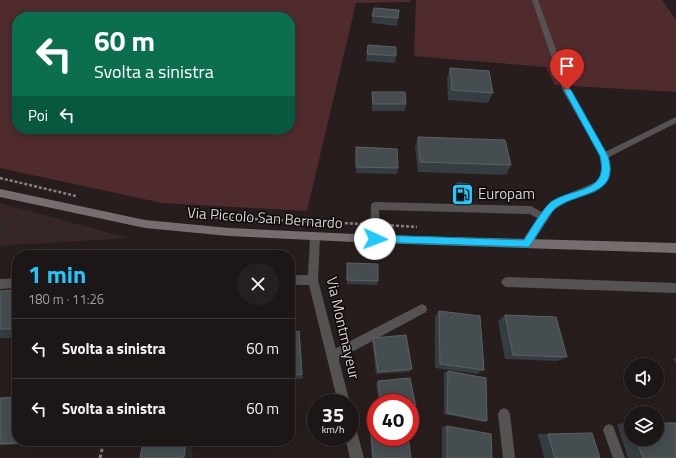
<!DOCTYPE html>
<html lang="it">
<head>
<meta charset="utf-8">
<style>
  body { margin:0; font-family:"Titillium Web",sans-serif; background:#251f1f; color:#f1f3f6; height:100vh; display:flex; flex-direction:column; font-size:15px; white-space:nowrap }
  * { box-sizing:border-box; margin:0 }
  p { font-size:13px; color:#a09fa1 }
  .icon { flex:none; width:22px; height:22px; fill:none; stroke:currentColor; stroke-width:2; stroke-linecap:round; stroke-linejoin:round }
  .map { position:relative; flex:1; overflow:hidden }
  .panel { position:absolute; left:12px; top:250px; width:283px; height:196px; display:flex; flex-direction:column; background:#1d1616; border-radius:16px; box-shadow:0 2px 10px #0003,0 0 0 1px #3b3535 }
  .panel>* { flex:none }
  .banner { position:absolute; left:12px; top:12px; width:283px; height:122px; border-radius:16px; box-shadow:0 2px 10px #0003,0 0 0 1px #3b3535; background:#0b6e4f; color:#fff; overflow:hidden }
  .controls { position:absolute; left:624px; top:358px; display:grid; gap:8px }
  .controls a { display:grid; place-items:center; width:40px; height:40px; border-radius:50%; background:#1d1616; box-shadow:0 2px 10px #0003,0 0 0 1px #3b3535; font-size:20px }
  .speed { position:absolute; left:307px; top:394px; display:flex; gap:8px; font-size:20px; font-weight:700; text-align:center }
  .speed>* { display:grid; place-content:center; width:52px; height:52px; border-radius:50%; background:#1d1616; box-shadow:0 2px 10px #0003,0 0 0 1px #3b3535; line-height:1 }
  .speed small { font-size:10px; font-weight:400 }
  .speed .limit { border:6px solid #d22; background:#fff; color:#111 }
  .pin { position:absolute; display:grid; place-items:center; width:34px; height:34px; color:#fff; margin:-41px -17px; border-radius:50% 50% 50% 0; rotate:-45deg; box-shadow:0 0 4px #0007 }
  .pin .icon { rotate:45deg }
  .me { position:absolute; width:44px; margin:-22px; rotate:92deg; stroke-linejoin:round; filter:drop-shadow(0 0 3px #0008) }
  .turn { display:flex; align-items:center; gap:14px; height:84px; padding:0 16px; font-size:18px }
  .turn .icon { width:52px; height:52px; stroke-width:2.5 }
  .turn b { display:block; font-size:28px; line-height:34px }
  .then { display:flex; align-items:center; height:38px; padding:0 16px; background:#0003; gap:8px; font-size:15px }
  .round { display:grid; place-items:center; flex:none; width:42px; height:42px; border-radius:21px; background:#251f1f }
  .summary { display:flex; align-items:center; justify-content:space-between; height:68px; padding:0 16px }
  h1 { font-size:24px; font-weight:700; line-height:30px; color:#1fc9fd }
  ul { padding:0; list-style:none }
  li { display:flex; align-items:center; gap:12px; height:60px; padding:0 16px; border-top:1px solid #3b3535 }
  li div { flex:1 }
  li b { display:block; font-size:15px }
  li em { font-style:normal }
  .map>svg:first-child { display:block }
  .built { fill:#362626 }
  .green { fill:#502b2e; fill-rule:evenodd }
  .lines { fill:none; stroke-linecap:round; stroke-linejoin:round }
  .path-far1 { stroke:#877f7f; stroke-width:2.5; stroke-dasharray:3 2; stroke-linecap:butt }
  .path { stroke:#877f7f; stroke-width:3; stroke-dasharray:3.5 2.5; stroke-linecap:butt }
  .lane { fill:#575252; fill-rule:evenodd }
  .street { fill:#575252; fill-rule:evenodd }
  .secondary { fill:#766e6e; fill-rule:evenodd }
  .wall { fill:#343d41 }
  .shaded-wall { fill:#282a2c }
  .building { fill:#464d50; stroke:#5c6164 }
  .route { fill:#1fc9fd; stroke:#1483a4 }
  .labels { text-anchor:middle; stroke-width:3; stroke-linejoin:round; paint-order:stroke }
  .poi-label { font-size:15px; fill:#d7d0d0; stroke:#0d0909; text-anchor:start }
  .street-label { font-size:15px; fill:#d7d0d0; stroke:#0d0909 }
</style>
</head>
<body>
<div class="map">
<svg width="676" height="458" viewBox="0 0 676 458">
  <rect width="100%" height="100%" fill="#271d1d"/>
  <path class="built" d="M0 203 129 238 0 246Z"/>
  <g class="green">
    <path d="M0 0H410V2L356 3 307 211 162 203 0 168ZM17 17H290V129H17Z"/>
    <path d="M416 0H662L676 20V92L555 85 546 67 414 56Z"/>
  </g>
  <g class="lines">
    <g class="path-far1">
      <path d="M0 178 76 196"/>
      <path d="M210 217 363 224"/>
      <path d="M386 225 417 227"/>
    </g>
    <path class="path" d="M100 458 104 441"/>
    <g class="lane">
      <path d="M676 117V123L607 158H601L600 156 601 154Z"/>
      <path d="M375 202 531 206 547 215 548 218 547 221 544 222 530 214 379 210 380 239 378 242 375 243 372 242 370 239 371 206 372 203Z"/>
      <path d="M506 277 676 283V293L506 287 503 285 501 282 503 279Z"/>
      <path d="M422 304 426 306 427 309 426 312 337 360 333 361 329 360 328 356 329 352Z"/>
      <path d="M504 408 508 410 510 414 515 458H503L498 414 500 410Z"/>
      <path d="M609 424 613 426 625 458H613L603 430 605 426Z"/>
    </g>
    <g class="street">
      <path d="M532 0H538L571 91 608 156 610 169 609 178 602 187 595 192 567 202 554 210 530 247 526 248 522 247 521 244 522 241 540 214 551 201 596 182 600 177 601 169 600 156 563 91Z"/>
      <path d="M315 233 319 234 320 237 318 280 350 403V404L338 403 309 285H290V275H308L310 237 311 234Z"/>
      <path d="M17 278V288L0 289V279Z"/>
      <path d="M350 422 355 424 364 458H350L345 437H350Z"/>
    </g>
    <path class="secondary" d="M0 189 145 220 229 228 375 235 676 243V253L375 243 229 236 145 228 0 197Z"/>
  </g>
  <g class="wall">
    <path d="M399 10 397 26 372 23V16Z"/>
    <path d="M368 45 396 56 395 63 366 61Z"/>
    <path d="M450 68 493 93 488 103 448 100 447 78Z"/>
    <path d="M372 92 406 104 405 111H372Z"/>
    <path d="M418 137 511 165 506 175 418 172 415 147Z"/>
    <path d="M356 147 398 168 397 174 356 173Z"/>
    <path d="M457 183 471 197 469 200 457 199 456 186Z"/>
    <path d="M347 263 378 281 377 285 347 284Z"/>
    <path d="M17 290V338H0V291Z"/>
    <path d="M439 311 484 370 477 374 435 368V317Z"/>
    <path d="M505 315 567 357 557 361 505 359 498 321Z"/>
    <path d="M299 331 300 337 303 378 290 380V333Z"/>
    <path d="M373 338 412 369 409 372 376 374 372 341Z"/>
    <path d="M676 358V363L673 359Z"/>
    <path d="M448 371 487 421 483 422 444 414V373Z"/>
    <path d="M410 378 418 418 415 419H410V403H379L376 384 378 381Z"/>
    <path d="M0 398 17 441H50L49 443 0 445Z"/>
    <path d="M631 422V439H657L676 458H628L617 424Z"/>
    <path d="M447 426 492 458H442V427Z"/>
    <path d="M371 433 411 458H372L370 434Z"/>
    <path d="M538 434H548L600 458H544Z"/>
  </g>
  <g class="shaded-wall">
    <path d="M0 221 5 225 0 236Z"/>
    <path d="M299 331 300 337 303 378 302 374Z"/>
    <path d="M35 441H50L49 443 35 442Z"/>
    <path d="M186 441H193L192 457H184Z"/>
  </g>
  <g class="building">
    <path d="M374 8 399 10 398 18 372 16Z"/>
    <path d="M368 45 396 47V56L367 54Z"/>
    <path d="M450 68 489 71 493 93 452 90Z"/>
    <path d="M372 92H405L406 104H373Z"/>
    <path d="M418 137 505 140 511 165 420 162Z"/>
    <path d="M356 147 397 149 398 168 356 167Z"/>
    <path d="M457 183 469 184 471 197 458 196Z"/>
    <path d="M347 263 378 264V281L347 280Z"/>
    <path d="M17 290V329H0V291Z"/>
    <path d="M439 311 480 316 484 370 440 364Z"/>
    <path d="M505 315 556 317 567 357 513 355Z"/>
    <path d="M299 331 302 374 290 376V333Z"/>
    <path d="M406 335 412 369 378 372 373 338Z"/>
    <path d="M448 371 486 378 487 421 447 413Z"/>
    <path d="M410 378 418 418H410V403H381L378 381Z"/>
    <path d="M17 397V441H35V442L0 444V398Z"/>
    <path d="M657 423H676V458H643L636 439H657Z"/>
    <path d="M447 426 491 434 492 458H447Z"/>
    <path d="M371 433H376V437H408L411 458H373Z"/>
    <path d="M592 433 600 458H555L548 434Z"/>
    <path d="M143 441H186L184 457 170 458H140Z"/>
  </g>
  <path class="route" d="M567 88 571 90 608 156C620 196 581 191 557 207 550 211 535 239 529 247L371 242V236L375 235 524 240C529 232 544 207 551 202 572 187 610 194 600 156L564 90Z"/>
  <defs>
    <symbol id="fuel-square" viewBox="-11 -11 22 22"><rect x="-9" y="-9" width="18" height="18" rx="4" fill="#1fc9fd" stroke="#0d0909"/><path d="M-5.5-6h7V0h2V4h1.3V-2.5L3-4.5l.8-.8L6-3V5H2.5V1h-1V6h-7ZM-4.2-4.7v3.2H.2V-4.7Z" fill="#111"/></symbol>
  </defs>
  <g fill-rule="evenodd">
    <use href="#fuel-square" x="450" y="182" width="25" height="25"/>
  </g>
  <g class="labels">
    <g class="poi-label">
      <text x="478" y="199">Europam</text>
    </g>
    <g class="street-label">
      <text transform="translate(265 218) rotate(4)" y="5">Via Piccolo San Bernardo</text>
      <text transform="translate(343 328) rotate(77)" y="5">Via Montmayeur</text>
    </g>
  </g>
</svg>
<div class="controls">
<a><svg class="icon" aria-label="sound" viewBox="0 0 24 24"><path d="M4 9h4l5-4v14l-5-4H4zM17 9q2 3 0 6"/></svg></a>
<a><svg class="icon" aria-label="layers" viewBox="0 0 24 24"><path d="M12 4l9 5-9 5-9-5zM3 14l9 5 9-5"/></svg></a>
</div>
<div class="speed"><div>35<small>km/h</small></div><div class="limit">40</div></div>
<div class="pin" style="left:567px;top:90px;background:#d93025"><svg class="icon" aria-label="arrive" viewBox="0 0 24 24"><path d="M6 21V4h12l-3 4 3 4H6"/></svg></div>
<svg class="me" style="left:375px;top:239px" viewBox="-20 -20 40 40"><circle r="19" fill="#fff"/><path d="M0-13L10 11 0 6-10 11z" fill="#1fc9fd"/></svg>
<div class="banner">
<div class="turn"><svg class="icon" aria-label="left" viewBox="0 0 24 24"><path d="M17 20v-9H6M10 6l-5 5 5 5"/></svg><div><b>60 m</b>Svolta a sinistra</div></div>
<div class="then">Poi<svg class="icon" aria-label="left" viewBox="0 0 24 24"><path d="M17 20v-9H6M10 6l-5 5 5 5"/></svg></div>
</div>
<section class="panel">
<div class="summary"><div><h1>1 min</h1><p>180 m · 11:26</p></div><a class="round"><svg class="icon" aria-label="close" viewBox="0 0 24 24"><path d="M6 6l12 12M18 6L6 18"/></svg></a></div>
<ul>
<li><svg class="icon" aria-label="left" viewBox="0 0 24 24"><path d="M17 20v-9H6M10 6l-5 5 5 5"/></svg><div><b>Svolta a sinistra</b></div><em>60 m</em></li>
<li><svg class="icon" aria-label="left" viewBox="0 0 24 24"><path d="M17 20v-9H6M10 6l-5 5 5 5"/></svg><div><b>Svolta a sinistra</b></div><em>60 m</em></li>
</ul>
</section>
</div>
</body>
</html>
